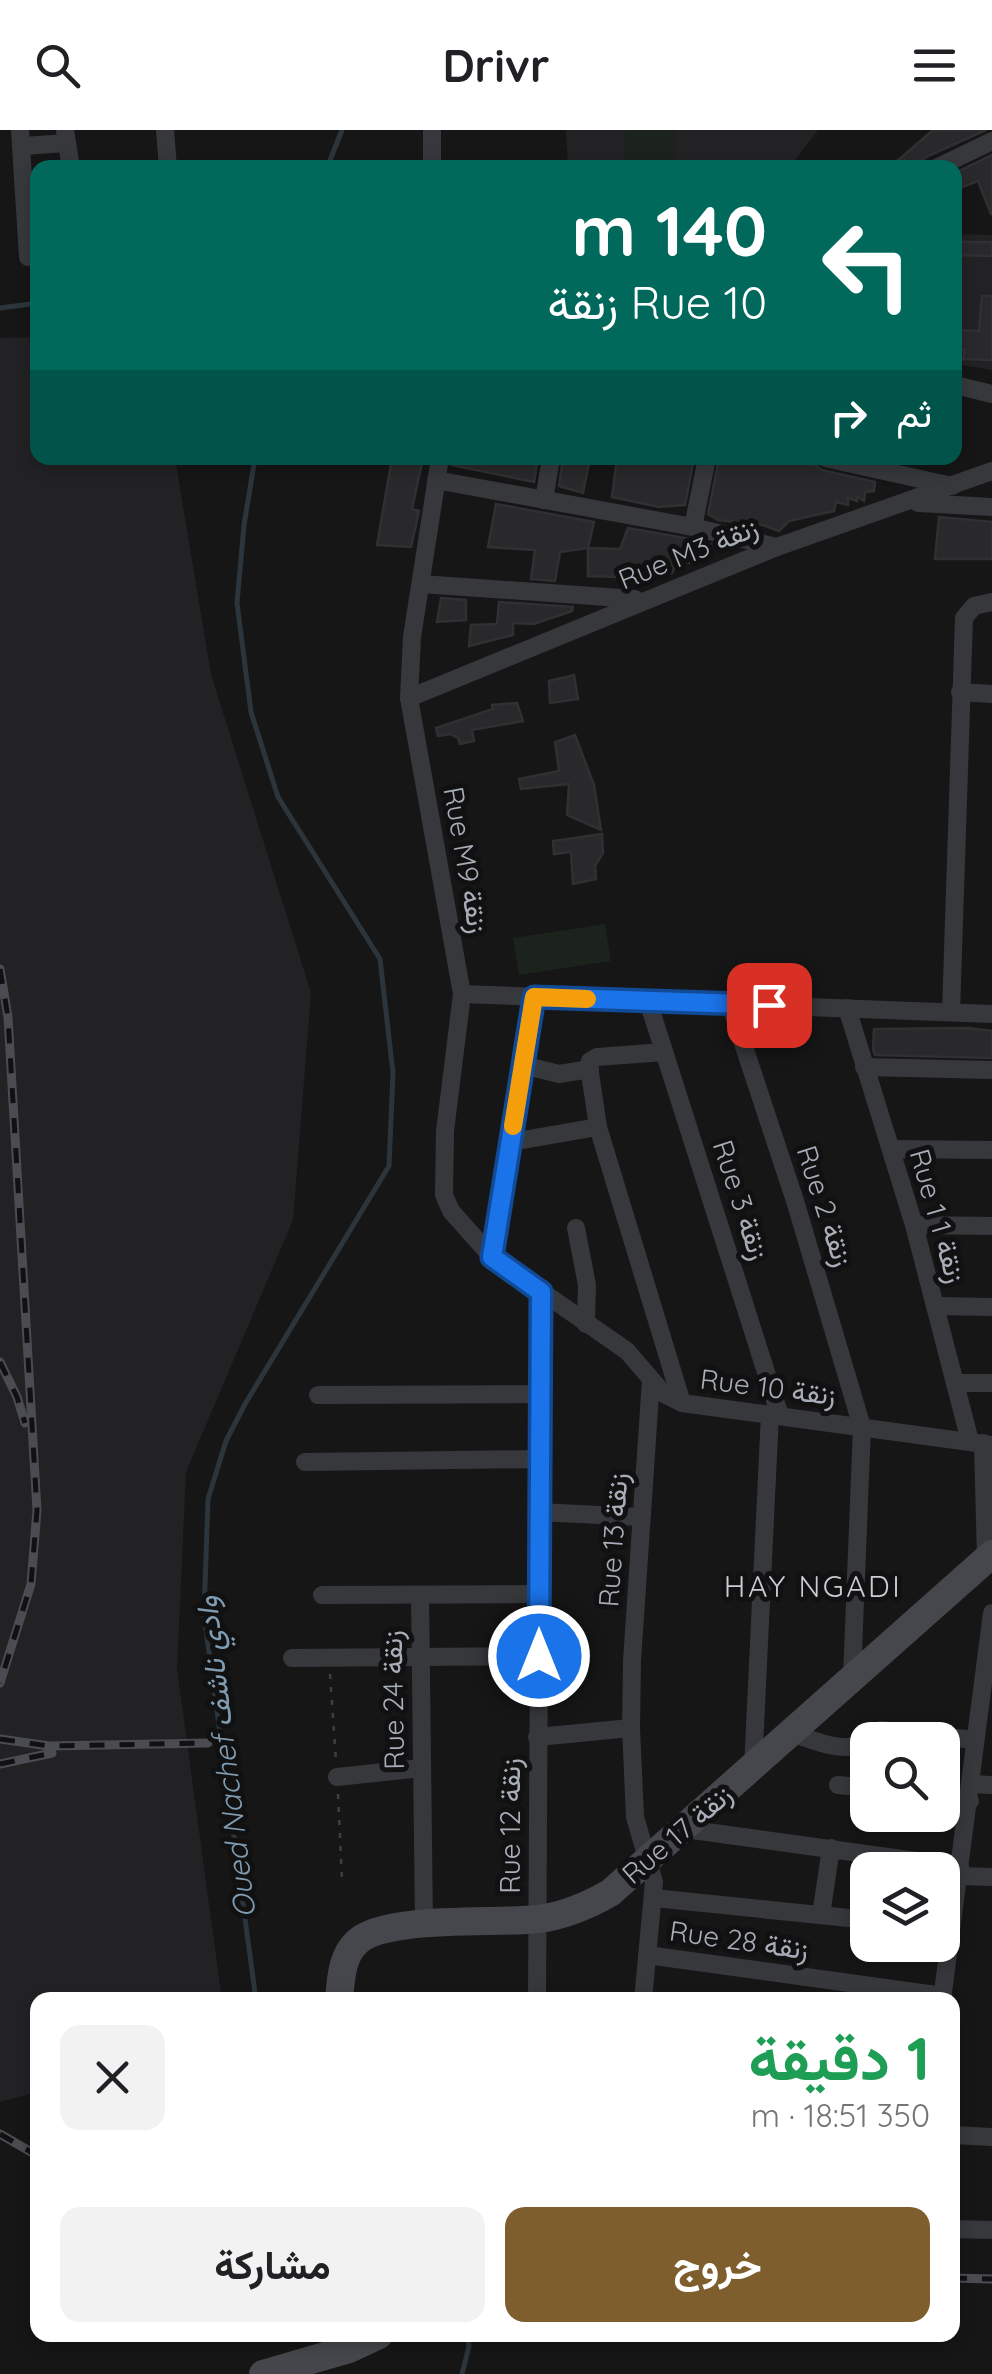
<!DOCTYPE html>
<html lang="ar">
<head>
<meta charset="utf-8">
<style>
  body { margin:0; font-family:Quicksand,Vazirmatn,sans-serif; background:#f2f2f2; color:#202124; direction:rtl; height:100vh; display:flex; flex-direction:column; font-size:38px; white-space:nowrap }
  * { box-sizing:border-box; margin:0 }
  p { font-size:32px; color:#757577 }
  .icon { flex:none; width:55px; height:55px; fill:none; stroke:currentColor; stroke-width:2; stroke-linecap:round; stroke-linejoin:round }
  .map { position:relative; flex:1; overflow:hidden; direction:ltr }
  .sheet { position:absolute; left:30px; top:1862px; width:930px; height:350px; display:flex; flex-direction:column; background:#fff; border-radius:20px; box-shadow:0 5px 15px #0003; direction:rtl }
  .sheet>* { flex:none }
  .guide { position:absolute; left:30px; top:30px; width:932px; height:305px; border-radius:20px; box-shadow:0 5px 15px #0003; direction:rtl; background:#00695c; color:#fff; overflow:hidden }
  .buttons { position:absolute; left:850px; top:1592px; display:grid; gap:20px }
  .buttons a { display:grid; place-items:center; width:110px; height:110px; border-radius:20px; background:#fff; box-shadow:0 5px 15px #0003; font-size:50px }
  .pin { position:absolute; display:grid; place-items:center; width:85px; height:85px; color:#fff; margin:-42px; border-radius:20px; box-shadow:0 5px 15px #0006 }
  .me { position:absolute; width:110px; margin:-55px; rotate:0deg; stroke-linejoin:round; filter:drop-shadow(0 0 8px #0008) }
  .turn { display:flex; align-items:center; gap:35px; height:210px; padding:0 30px; font-size:45px }
  .turn .icon { width:130px; height:130px; stroke-width:2.5 }
  .turn b { display:block; font-size:70px; line-height:85px }
  .then { display:flex; align-items:center; height:95px; padding:0 30px; background:#0003; gap:20px; font-size:38px }
  .round { display:grid; place-items:center; flex:none; width:105px; height:105px; border-radius:20px; background:#f2f2f2 }
  .summary { display:flex; align-items:center; justify-content:space-between; height:170px; padding:0 30px }
  h1 { font-size:60px; font-weight:700; line-height:75px; color:#1e9e55 }
  .primary-button { display:flex; gap:20px; margin-top:auto; padding:20px 30px }
  .primary-button a { flex:1; height:115px; border-radius:20px; background:#7d5e2c; color:#fff; font-size:40px; font-weight:700; line-height:115px; text-align:center }
  .primary-button a+a { background:#f2f2f2; color:#202124 }
  header { display:flex; justify-content:space-between; align-items:center; height:130px; padding:0 30px; background:#fff; font-size:45px; font-weight:700 }
  .map>svg:first-child { display:block }
  .built { fill:#222224 }
  .green { fill:#1c221c }
  .lines { fill:none; stroke-linecap:round; stroke-linejoin:round }
  .stream { stroke:#2c353b; stroke-width:5 }
  .building { fill:#29292b; stroke:#303033; stroke-width:2.5 }
  .path { stroke:#3d3f43; stroke-width:2.5; stroke-dasharray:5 8; stroke-linecap:butt }
  .street { stroke:#37383c; stroke-width:18 }
  .secondary { stroke:#45474c; stroke-width:28 }
  .rail-casing { stroke:#4a4c51; stroke-width:9 }
  .rail { stroke:#111112; stroke-width:5; stroke-dasharray:15; stroke-linecap:butt }
  .route-casing { stroke:#114b97; stroke-width:25 }
  .route { stroke:#1a73e8; stroke-width:18 }
  .slow { stroke:#f59e0b; stroke-width:18 }
  .labels { text-anchor:middle; stroke-width:10; stroke-linejoin:round; paint-order:stroke }
  .street-label { font-size:28px; fill:#a8adb7; stroke:#111112 }
  .neighbourhood-label { font-size:30px; letter-spacing:2.5px; fill:#c9ccd3; stroke:#111112 }
  .water-label { font-size:30px; font-style:italic; fill:#7f9cb2; stroke:#111112 }
</style>
</head>
<body>
<header><svg class="icon" aria-label="menu" viewBox="0 0 24 24"><path d="M4 6h16M4 12h16M4 18h16"/></svg>Drivr<svg class="icon" aria-label="search" viewBox="0 0 24 24"><circle cx="10" cy="10" r="6"/><path d="M15 15l6 6"/></svg></header>
<div class="map">
<svg width="992" height="2244" viewBox="0 0 992 2244">
  <rect width="100%" height="100%" fill="#161617"/>
  <g class="built">
    <path d="M566 0H818L789 38 568 37Z"/>
    <path d="M955 104 992 105V240L955 234Z"/>
    <path d="M37 207 38 328H175L211 544 311 863 293 1090 186 1342 177 1539 222 1870H38L37 1962 0 1972V208Z"/>
  </g>
  <g class="green">
    <path d="M624 0H674L676 37H626Z"/>
    <path d="M605 794 611 831 519 845 513 808Z"/>
  </g>
  <g class="lines">
    <g class="stream">
      <path d="M327 38 342 0"/>
      <path d="M0 178 38 173"/>
      <path d="M255 328 244 395 237 473 251 582 278 667 380 829 393 943 389 1036 245 1274 226 1311 208 1369 204 1485 256 1870"/>
      <path d="M462 2244 469 2216 467 2205"/>
    </g>
  </g>
  <g class="building">
    <path d="M933 0H986L928 26 910 38H889Z"/>
    <path d="M992 25V84H991L978 51 955 60V43Z"/>
    <path d="M955 112H992V126L955 125Z"/>
    <path d="M982 166H992V230L963 229 965 220 955 219V200L979 201Z"/>
    <path d="M392 328H423L412 379 419 381 411 417 377 415Z"/>
    <path d="M452 328H538L534 352 452 335Z"/>
    <path d="M563 328H590L583 363 559 356Z"/>
    <path d="M617 328H694L685 375 659 377 612 367Z"/>
    <path d="M719 328H779L815 335 822 340 875 352 874 361 865 362 864 371 856 366 857 371 848 368V375L836 372 834 381 789 391 779 401 763 395 718 390 708 384Z"/>
    <path d="M496 374 594 392 588 418 560 422 555 451 531 449 535 420 488 417Z"/>
    <path d="M939 387 992 392V429H935Z"/>
    <path d="M628 398 690 409 711 414 707 426 694 434 681 431 680 440 674 438 672 443 650 448 588 446V418L620 419Z"/>
    <path d="M441 468 466 470V490L437 492Z"/>
    <path d="M499 472 573 477 572 481 534 494 513 493V505L469 516 471 495 497 494Z"/>
    <path d="M574 545 578 569 550 573 549 551Z"/>
    <path d="M517 573 523 591 472 600 474 611 460 614 458 608 450 604 438 606 436 598 493 579 492 575Z"/>
    <path d="M575 605 594 655 601 700 567 685 569 654 521 659 519 649 559 641 555 612Z"/>
    <path d="M602 704 603 723 595 736 596 749 573 754 571 722 554 724 553 711Z"/>
    <path d="M968 898 992 901V928L875 925 873 919 874 899Z"/>
  </g>
  <g class="lines">
    <g class="path">
      <path d="M330 1544 336 1631"/>
      <path d="M338 1664 342 1750"/>
    </g>
    <g class="street">
      <path d="M20 0 28 127"/>
      <path d="M65 0 71 38"/>
      <path d="M165 0 168 38"/>
      <path d="M432 0V38"/>
      <path d="M23 16 67 13"/>
      <path d="M936 38 992 11"/>
      <path d="M955 255 992 264"/>
      <path d="M440 328 412 507 409 568 462 864 445 1001 444 1065 451 1081 492 1127"/>
      <path d="M825 328 952 356"/>
      <path d="M436 350 693 397 776 417"/>
      <path d="M544 370 551 328"/>
      <path d="M918 373 992 377"/>
      <path d="M693 397 707 328"/>
      <path d="M421 454 635 469"/>
      <path d="M960 562 992 564"/>
      <path d="M409 568 777 417 992 341"/>
      <path d="M462 864 992 884"/>
      <path d="M534 867 492 1127 627 1221 664 1264 682 1273 992 1315"/>
      <path d="M648 871 780 1286"/>
      <path d="M730 874 796 1074 862 1297 852 1547"/>
      <path d="M847 878 914 1095 970 1311"/>
      <path d="M951 882 964 488 974 476 992 472"/>
      <path d="M664 922 597 927 590 931 589 936 598 997 682 1273"/>
      <path d="M523 935 559 944 590 939"/>
      <path d="M864 937 992 940"/>
      <path d="M511 1012 598 997"/>
      <path d="M891 1019 992 1020"/>
      <path d="M914 1095 992 1096"/>
      <path d="M576 1098 587 1155 586 1194"/>
      <path d="M935 1176 992 1177"/>
      <path d="M955 1253H992"/>
      <path d="M318 1265 541 1264"/>
      <path d="M983 1313 986 1430"/>
      <path d="M305 1332 538 1329"/>
      <path d="M538 1382 641 1387"/>
      <path d="M322 1465 539 1464"/>
      <path d="M420 1465 424 1794"/>
      <path d="M292 1528 539 1526"/>
      <path d="M791 1603C808 1608 837 1621 854 1616 865 1613 870 1603 881 1600L975 1610"/>
      <path d="M537 1607 631 1598"/>
      <path d="M753 1638 770 1284"/>
      <path d="M337 1647 422 1638"/>
      <path d="M970 1654 992 1655"/>
      <path d="M838 1655 868 1658"/>
      <path d="M942 1668 970 1671"/>
      <path d="M685 1699 960 1737"/>
      <path d="M959 1746 992 1747"/>
      <path d="M654 1768 868 1790"/>
      <path d="M821 1785 831 1718"/>
      <path d="M647 1825 943 1866"/>
      <path d="M537 1870 541 1162"/>
      <path d="M643 1870 654 1752 635 1687 631 1598 632 1531 651 1250"/>
      <path d="M942 1870 992 1483"/>
      <path d="M952 2005 992 2007"/>
      <path d="M952 2099 992 2100"/>
    </g>
    <g class="secondary">
      <path d="M339 1870C341 1850 341 1827 357 1812 385 1785 497 1794 538 1789 564 1786 587 1776 610 1763L992 1424"/>
      <path d="M263 2244 349 2219 379 2205"/>
    </g>
    <defs>
      <g id="rail">
        <path d="M0 839 8 887 37 1380 31 1454 0 1553"/>
        <path d="M0 1232 17 1267 25 1293"/>
        <path d="M0 1609 49 1616 208 1613"/>
        <path d="M0 1634 52 1623"/>
        <path d="M0 2004 38 2026"/>
        <path d="M952 2148 992 2149"/>
      </g>
    </defs>
    <use href="#rail" class="rail-casing"/>
    <use href="#rail" class="rail"/>
  </g>
  <g class="lines">
    <defs>
      <path id="route" d="M539 1526 541 1162 492 1127 534 867 769 875"/>
    </defs>
    <use href="#route" class="route-casing"/>
    <use href="#route" class="route"/>
    <path class="slow" d="M513 996 534 867 587 869"/>
  </g>
  <g class="labels">
    <g class="street-label">
      <text transform="translate(688 423) rotate(-22)" y="10">Rue M3 زنقة</text>
      <text transform="translate(466 730) rotate(80)" y="10">Rue M9 زنقة</text>
      <text transform="translate(741 1070) rotate(72)" y="10">Rue 3 زنقة</text>
      <text transform="translate(825 1076) rotate(72)" y="10">Rue 2 زنقة</text>
      <text transform="translate(938 1086) rotate(74)" y="10">Rue 1 زنقة 1</text>
      <text transform="translate(768 1257) rotate(7)" y="10">Rue 10 زنقة</text>
      <text transform="translate(613 1410) rotate(-86)" y="10">Rue 13 زنقة</text>
      <text transform="translate(393 1570) rotate(-91)" y="10">Rue 24 زنقة</text>
      <text transform="translate(510 1696) rotate(-90)" y="10">Rue 12 زنقة</text>
      <text transform="translate(677 1704) rotate(-41)" y="10">Rue 17 زنقة</text>
      <text transform="translate(739 1810) rotate(8)" y="10">Rue 28 زنقة</text>
    </g>
    <g class="neighbourhood-label">
      <text x="813" y="1467">HAY NGADI</text>
    </g>
    <g class="water-label">
      <text transform="translate(226 1627) rotate(-97)" y="10">Oued Nachef وادي ناشف</text>
    </g>
  </g>
</svg>
<div class="buttons">
<a><svg class="icon" aria-label="search" viewBox="0 0 24 24"><circle cx="10" cy="10" r="6"/><path d="M15 15l6 6"/></svg></a>
<a><svg class="icon" aria-label="layers" viewBox="0 0 24 24"><path d="M12 4l9 5-9 5-9-5zM3 14l9 5 9-5"/></svg></a>
</div>
<div class="pin" style="left:769px;top:875px;background:#d93025"><svg class="icon" aria-label="arrive" viewBox="0 0 24 24"><path d="M6 21V4h12l-3 4 3 4H6"/></svg></div>
<svg class="me" style="left:539px;top:1526px" viewBox="-20 -20 40 40"><circle r="17" fill="#1a73e8" stroke="#fff" stroke-width="3"/><path d="M0-11L8 9 0 5-8 9z" fill="#fff"/></svg>
<div class="guide">
<div class="turn"><svg class="icon" aria-label="left" viewBox="0 0 24 24"><path d="M17 20v-9H6M10 6l-5 5 5 5"/></svg><div><b>140 m</b>Rue 10 زنقة</div></div>
<div class="then">ثم<svg class="icon" aria-label="right" viewBox="0 0 24 24"><path d="M7 20v-9h11M14 6l5 5-5 5"/></svg></div>
</div>
<section class="sheet">
<div class="summary"><div><h1>1 دقيقة</h1><p>350 m · 18:51</p></div><a class="round"><svg class="icon" aria-label="close" viewBox="0 0 24 24"><path d="M6 6l12 12M18 6L6 18"/></svg></a></div>
<div class="primary-button"><a>خروج</a><a>مشاركة</a></div>
</section>
</div>
</body>
</html>
